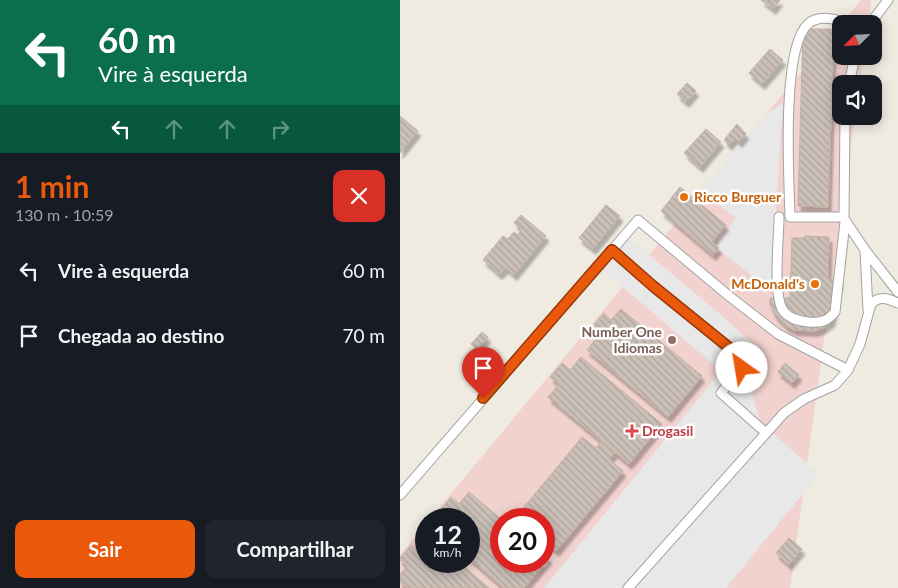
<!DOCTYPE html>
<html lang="pt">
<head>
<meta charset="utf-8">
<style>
  body { margin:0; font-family:Lato,sans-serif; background:#20242c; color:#f1f3f6; height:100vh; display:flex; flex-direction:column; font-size:19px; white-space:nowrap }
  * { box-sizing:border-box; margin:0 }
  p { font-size:16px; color:#9ea1a6 }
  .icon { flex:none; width:28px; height:28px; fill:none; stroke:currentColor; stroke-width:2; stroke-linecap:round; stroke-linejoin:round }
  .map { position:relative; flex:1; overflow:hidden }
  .details { display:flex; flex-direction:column; background:#171b24; width:400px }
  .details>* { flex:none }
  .hud { background:#0b6e4f; color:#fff; overflow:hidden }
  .needle { width:32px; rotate:246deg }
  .buttons { position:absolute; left:432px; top:15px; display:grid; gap:10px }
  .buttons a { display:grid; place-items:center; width:50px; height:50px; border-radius:10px; background:#171b24; box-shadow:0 2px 12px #0003; font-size:25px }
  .speed { position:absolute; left:15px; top:508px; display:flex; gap:10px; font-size:25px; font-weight:700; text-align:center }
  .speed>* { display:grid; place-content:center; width:65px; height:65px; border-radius:50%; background:#171b24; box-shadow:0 2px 12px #0003; line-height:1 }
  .speed small { font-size:12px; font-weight:400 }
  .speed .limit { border:8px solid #d22; background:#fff; color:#111 }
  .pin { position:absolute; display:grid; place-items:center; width:42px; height:42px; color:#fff; margin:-51px -21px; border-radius:50% 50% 50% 0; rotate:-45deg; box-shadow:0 0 5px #0007 }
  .pin .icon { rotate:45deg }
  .me { position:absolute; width:55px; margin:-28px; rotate:328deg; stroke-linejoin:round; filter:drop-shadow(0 0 4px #0008) }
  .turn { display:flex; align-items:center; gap:18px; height:105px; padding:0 15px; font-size:22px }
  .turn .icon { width:65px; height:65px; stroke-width:2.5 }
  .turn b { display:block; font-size:35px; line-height:42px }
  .lanes { display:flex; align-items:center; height:48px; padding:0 15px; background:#0003; justify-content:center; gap:25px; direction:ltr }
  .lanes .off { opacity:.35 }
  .round { display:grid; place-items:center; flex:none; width:52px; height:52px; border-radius:10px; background:#20242c }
  .headline { display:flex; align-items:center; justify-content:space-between; height:85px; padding:0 15px }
  h1 { font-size:30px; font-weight:700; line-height:38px; color:#ea580c }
  .action { display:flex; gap:10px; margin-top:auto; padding:10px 15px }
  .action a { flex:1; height:58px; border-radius:10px; background:#ea580c; color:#fff; font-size:20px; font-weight:700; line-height:58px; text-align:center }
  .action a+a { background:#20242c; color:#f1f3f6 }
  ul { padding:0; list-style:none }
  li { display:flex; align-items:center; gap:15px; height:65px; padding:0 15px }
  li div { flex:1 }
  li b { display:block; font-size:19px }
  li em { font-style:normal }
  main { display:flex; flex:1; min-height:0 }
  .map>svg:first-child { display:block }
  .commercial { fill:#f1d2ce; fill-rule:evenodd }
  .parking { fill:#e8e8e8 }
  .building { fill:url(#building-back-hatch); stroke:#c1b2a2; filter:url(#shadow) }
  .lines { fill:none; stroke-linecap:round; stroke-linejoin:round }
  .service-casing { stroke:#a3a3a3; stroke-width:11 }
  .service { stroke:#fff; stroke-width:9 }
  .route-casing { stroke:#983908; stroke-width:12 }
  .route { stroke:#ea580c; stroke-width:9 }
  .food-dot { fill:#e8710a; stroke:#fff; stroke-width:2 }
  .education-dot { fill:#8d6e63; stroke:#fff; stroke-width:2 }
  .health-dot { fill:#e0444e; stroke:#fff; stroke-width:2 }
  .labels { text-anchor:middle; stroke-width:5; stroke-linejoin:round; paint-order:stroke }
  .food-label { font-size:14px; font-weight:bold; fill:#c56008; stroke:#fff; text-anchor:start }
  .education-label { font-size:14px; font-weight:bold; fill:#785e54; stroke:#fff; text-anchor:end }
  .health-label { font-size:14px; font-weight:bold; fill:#be3a42; stroke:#fff; text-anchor:start }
</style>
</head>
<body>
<main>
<section class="details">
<div class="hud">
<div class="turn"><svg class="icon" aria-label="left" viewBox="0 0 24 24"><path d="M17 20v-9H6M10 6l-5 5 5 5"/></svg><div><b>60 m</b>Vire à esquerda</div></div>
<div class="lanes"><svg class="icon" aria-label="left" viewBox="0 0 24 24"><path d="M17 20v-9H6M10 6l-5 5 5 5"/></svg><svg class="icon off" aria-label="ahead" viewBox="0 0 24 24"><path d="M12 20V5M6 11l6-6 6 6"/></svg><svg class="icon off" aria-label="ahead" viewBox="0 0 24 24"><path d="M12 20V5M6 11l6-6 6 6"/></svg><svg class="icon off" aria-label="right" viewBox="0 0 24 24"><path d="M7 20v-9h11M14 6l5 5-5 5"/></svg></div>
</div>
<div class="headline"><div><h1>1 min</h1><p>130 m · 10:59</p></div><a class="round" style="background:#d93025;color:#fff"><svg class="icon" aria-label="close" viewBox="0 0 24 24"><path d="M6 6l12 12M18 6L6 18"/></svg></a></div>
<ul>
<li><svg class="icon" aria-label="left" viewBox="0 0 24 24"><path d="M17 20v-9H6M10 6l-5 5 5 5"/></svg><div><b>Vire à esquerda</b></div><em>60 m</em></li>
<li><svg class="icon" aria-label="arrive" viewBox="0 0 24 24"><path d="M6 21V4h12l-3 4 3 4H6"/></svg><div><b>Chegada ao destino</b></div><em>70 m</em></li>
</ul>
<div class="action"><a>Sair</a><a>Compartilhar</a></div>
</section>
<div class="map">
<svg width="498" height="588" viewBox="0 0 498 588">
  <defs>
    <pattern id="building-back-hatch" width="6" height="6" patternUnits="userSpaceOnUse" patternTransform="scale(1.25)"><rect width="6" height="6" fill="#cbc0b7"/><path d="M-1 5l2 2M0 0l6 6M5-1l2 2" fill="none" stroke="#aea49d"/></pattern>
    <filter id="shadow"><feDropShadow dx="3" dy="5.5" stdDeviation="1" flood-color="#0004"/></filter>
  </defs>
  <rect width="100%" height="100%" fill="#efebe1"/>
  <g class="commercial">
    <path d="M461 0H471L468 24H441Z"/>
    <path d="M441 24V56H463L459 84H441V116H455L390 588H0V555L26 523V561H69V519H30ZM101 519H144V561H101Z"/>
  </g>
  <g class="parking">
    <path d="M383 103 375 225V293L314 247 336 218 300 191 367 114Z"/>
    <path d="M223 233 320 314 364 354 347 374 360 422 419 474 326 588H144L321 371 197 265Z"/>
  </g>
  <g class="building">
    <path d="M361 0H380L373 9Z"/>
    <path d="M403 29H434L428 207 398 206Z"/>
    <path d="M370 49 383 60 362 84 349 73Z"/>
    <path d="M287 83 296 91 286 102 277 94Z"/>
    <path d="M0 116 18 131 0 153Z"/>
    <path d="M337 124 346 134 339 142 335 138 329 145 324 140Z"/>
    <path d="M306 129 321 142 300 167 284 153Z"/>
    <path d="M280 187 326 225 312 242 319 248 313 255 261 211Z"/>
    <path d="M206 205 220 216 193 249 179 238Z"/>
    <path d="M121 215 146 236 114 275 106 268 99 274 83 260 103 236 108 239 114 232 118 235 121 230 114 223Z"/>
    <path d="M405 236 429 237 428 279H440L432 321 423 328 415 331 394 330 386 326 376 317 370 305V298H390L392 238H405Z"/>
    <path d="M221 309 302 376 268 417 187 350 199 335 191 328 204 313 211 320Z"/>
    <path d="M82 332 88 337 77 349 71 344Z"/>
    <path d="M181 357 262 424 229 464 148 397 159 384 150 377 162 363 170 370Z"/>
    <path d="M385 363 399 375 392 383 378 372Z"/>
    <path d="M182 437 196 448 201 442 214 453 209 459 223 471 156 551 144 541V519L115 518Z"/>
    <path d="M69 492 101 519V561H144V554L149 558 124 588H104L69 558V519H47L39 512 51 497 59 504Z"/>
    <path d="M389 538 402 549 389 565 376 553Z"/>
    <path d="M26 543V561H57L89 588H8L0 582V575L7 566 0 560V558L11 545 19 552Z"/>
  </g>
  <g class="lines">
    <defs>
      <g id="service">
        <path d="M470 24 488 0"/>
        <path d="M449 84 455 56"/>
        <path d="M445 116 444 217H390C389 179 381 48 408 24 419 14 436 19 448 24"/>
        <path d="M379 217C379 238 372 297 384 312 390 319 399 321 408 322 420 323 427 322 435 312L445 222"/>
        <path d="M445 220 465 250 468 310"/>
        <path d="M212 250 253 286 337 354 342 363V367L321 393 366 433"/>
        <path d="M465 250 498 292"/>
        <path d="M0 495 238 220 329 296 378 334 448 370"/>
        <path d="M228 588 384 413 404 399 435 385 448 370 460 344 471 304C480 295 488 299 498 303"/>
      </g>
    </defs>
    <use href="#service" class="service-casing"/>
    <use href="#service" class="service"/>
  </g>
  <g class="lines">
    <defs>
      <path id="route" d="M83 398 212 250 253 286 337 354 342 363V368"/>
    </defs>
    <use href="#route" class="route-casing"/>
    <use href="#route" class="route"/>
  </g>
  <g class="food-dot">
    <circle cx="284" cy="197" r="5"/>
    <circle cx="415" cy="284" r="5"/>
  </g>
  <circle class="education-dot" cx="272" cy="340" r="5"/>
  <path class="health-dot" d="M229.5 423.5h5v5h5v5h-5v5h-5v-5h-5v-5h5z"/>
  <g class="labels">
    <g class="food-label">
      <text x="294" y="202">Ricco Burguer</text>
      <text x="405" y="289" text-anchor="end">McDonald's</text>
    </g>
    <g class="education-label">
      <text x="262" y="337">Number One<tspan x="262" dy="16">Idiomas</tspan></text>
    </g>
    <g class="health-label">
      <text x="242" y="436">Drogasil</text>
    </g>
  </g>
</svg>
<div class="buttons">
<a><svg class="needle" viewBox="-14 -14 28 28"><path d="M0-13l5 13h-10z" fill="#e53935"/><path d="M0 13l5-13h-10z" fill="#9ea1a6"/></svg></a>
<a><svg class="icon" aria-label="sound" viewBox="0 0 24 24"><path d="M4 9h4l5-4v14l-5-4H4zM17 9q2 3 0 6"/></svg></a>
</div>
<div class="speed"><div>12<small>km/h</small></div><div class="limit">20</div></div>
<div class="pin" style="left:83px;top:398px;background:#d93025"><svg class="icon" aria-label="arrive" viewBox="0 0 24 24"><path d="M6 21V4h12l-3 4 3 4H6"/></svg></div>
<svg class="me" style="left:342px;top:368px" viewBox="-20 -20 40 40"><circle r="19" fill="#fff"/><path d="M0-13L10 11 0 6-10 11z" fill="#ea580c"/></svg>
</div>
</main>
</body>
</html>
